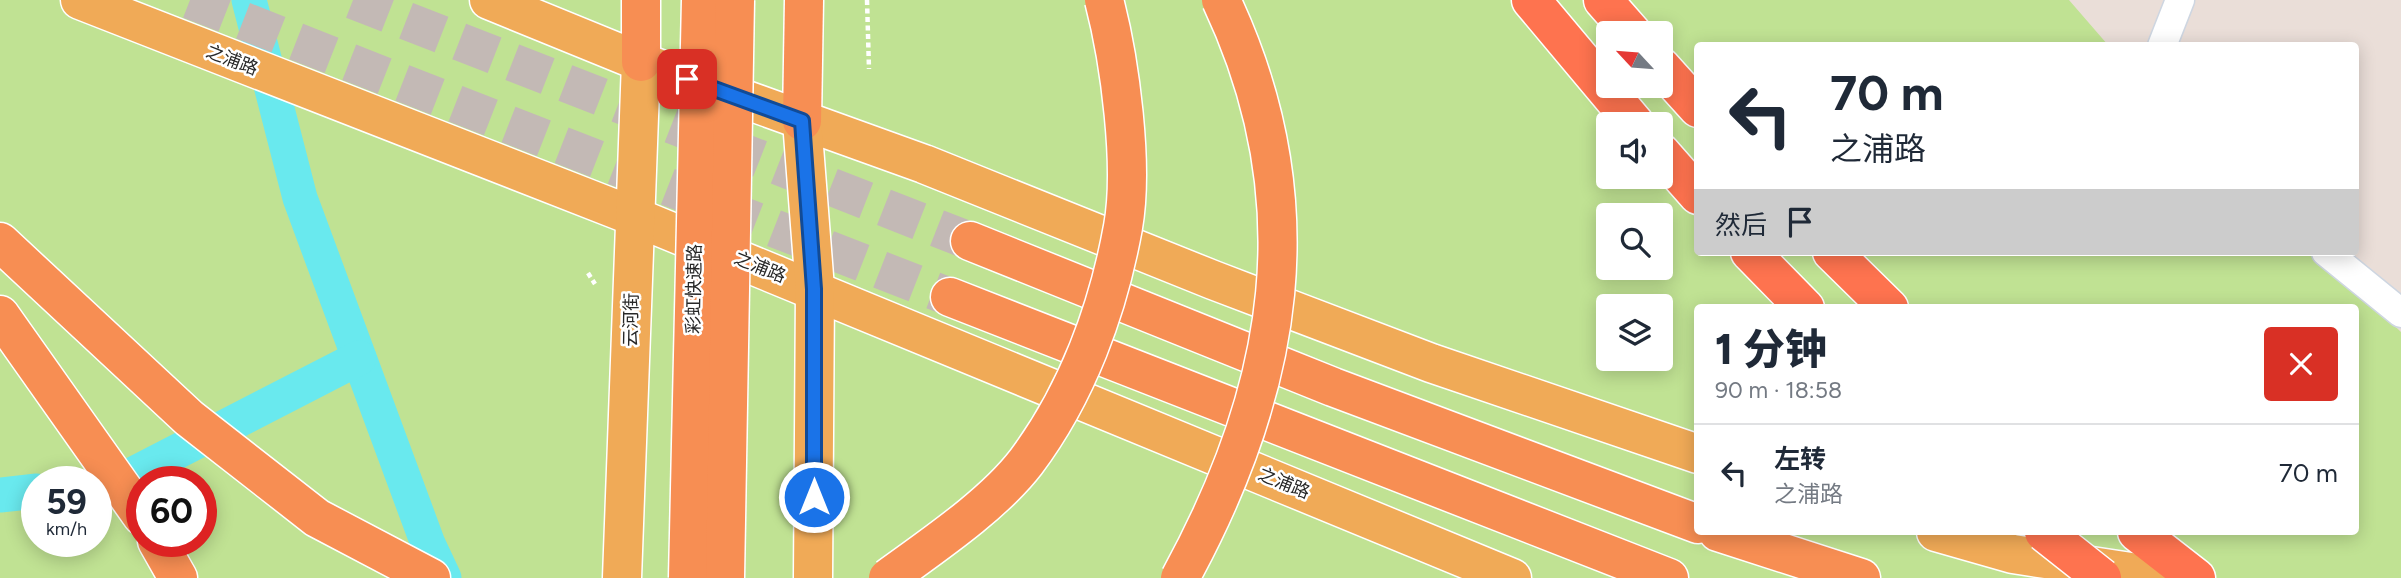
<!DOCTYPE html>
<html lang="zh">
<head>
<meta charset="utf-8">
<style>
  body { margin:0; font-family:Figtree,"Noto Sans SC",sans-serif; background:#f2f2f3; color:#1f2937; height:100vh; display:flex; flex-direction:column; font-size:26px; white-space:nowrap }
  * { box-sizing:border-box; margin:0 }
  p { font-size:23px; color:#747a83 }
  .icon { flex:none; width:38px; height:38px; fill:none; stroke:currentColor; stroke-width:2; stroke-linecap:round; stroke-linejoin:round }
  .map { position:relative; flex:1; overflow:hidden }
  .details { position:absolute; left:1694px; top:304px; width:665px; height:231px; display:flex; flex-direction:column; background:#fff; border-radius:7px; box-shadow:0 4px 18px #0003 }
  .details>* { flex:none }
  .guide { position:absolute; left:1694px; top:42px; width:665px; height:214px; border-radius:7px; box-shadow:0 4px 18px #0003; background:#fff; color:#1f2937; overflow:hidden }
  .needle { width:46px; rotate:296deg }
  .fabs { position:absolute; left:1596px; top:21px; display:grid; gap:14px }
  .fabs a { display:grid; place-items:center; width:77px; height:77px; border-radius:7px; background:#fff; box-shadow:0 4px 18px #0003; font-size:35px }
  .speed { position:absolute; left:21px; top:466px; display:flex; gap:14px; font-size:35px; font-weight:700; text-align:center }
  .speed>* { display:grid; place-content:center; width:91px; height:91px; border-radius:50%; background:#fff; box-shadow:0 4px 18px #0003; line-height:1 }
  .speed small { font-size:18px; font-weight:400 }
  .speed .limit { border:10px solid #d22; background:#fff; color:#111 }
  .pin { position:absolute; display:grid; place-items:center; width:60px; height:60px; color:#fff; margin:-30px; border-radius:14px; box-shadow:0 4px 10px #0006 }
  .me { position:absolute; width:77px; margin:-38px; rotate:0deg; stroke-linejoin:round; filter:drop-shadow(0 0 5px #0008) }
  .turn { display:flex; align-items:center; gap:24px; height:147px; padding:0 21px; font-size:32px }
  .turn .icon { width:91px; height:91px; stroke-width:2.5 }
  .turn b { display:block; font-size:49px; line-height:60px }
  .then { display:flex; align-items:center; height:66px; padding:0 21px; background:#0003; gap:14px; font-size:26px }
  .round { display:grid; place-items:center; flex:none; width:74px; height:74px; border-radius:7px; background:#f2f2f3 }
  .overview { display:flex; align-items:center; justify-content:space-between; height:119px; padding:0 21px }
  h1 { font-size:42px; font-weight:800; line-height:52px }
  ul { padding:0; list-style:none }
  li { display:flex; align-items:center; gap:21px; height:98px; padding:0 21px; border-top:2px solid #e0e1e3 }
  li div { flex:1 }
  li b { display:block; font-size:26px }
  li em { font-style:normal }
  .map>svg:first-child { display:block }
  .green { fill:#c0e293; fill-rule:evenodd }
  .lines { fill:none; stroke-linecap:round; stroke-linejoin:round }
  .canal { stroke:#69e9ee; stroke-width:35 }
  .trunk-tunnel { stroke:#c3b9b5; stroke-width:38; stroke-dasharray:38 19; stroke-linecap:butt }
  .minor-casing { stroke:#ced6e1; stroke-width:31 }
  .primary-casing { stroke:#fff; stroke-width:41 }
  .trunk-casing { stroke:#fff; stroke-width:41 }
  .motorway-casing { stroke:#fff; stroke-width:41 }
  .path { stroke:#fff; stroke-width:4.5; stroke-dasharray:5 3.5; stroke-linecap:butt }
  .minor { stroke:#fff; stroke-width:28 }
  .primary { stroke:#f0aa57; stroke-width:38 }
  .trunk { stroke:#f78e53; stroke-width:38 }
  .motorway { stroke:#fe734f; stroke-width:38 }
  .trunk-bridge-casing { stroke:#fff; stroke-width:41; stroke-linecap:butt }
  .motorway-bridge-casing { stroke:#fff; stroke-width:41; stroke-linecap:butt }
  .trunk-bridge { stroke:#f78e53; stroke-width:38 }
  .motorway-bridge { stroke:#fe734f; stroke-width:38 }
  .route-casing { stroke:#114b97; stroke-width:18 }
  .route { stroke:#1a73e8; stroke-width:12 }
  .labels { text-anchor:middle; stroke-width:5; stroke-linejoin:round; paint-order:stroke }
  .street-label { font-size:18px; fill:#272727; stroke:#fff }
</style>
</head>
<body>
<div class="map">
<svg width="2401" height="578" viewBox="0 0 2401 578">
  <rect width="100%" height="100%" fill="#eaded8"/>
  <path class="green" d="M0 0H2069L2108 45 1698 46V252H2318L2401 332V578H0ZM1608 33H1661V86H1608ZM1608 124H1661V177H1608ZM1608 215H1661V268H1608ZM1608 306H1661V359H1608ZM1698 308H2356V532H1698ZM37 481H96V541H37ZM142 481H201V541H142Z"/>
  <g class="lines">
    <g class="canal">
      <path d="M249 0 300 198 428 544 444 578"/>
      <path d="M96 484 118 482 359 358"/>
      <path d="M0 495 37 491"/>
    </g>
    <g class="trunk-tunnel">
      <path d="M190 0 950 297"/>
      <path d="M353 0 970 241"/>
    </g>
    <defs>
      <g id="minor">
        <path d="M2162 46 2180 0"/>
        <path d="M2326 252 2401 313"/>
      </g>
      <g id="primary">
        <path d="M80 0 633 216 1512 578"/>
        <path d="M489 0 641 62 924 164 1213 280 1431 363 1698 454"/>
        <path d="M802 121 815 289 813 578"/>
        <path d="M1936 532 2013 554 2170 578"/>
        <path d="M622 578 641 62"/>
      </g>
      <g id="trunk">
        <path d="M641 0V62"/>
        <path d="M802 121 804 0"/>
        <path d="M970 241 1333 387 1698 524"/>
        <path d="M0 242 189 418 317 518 431 578"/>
        <path d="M950 297 1669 578"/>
        <path d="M0 315 142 516"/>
        <path d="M1718 532 1861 578"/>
        <path d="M157 541 178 578"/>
      </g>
      <g id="motorway">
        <path d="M1531 0 1635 124"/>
        <path d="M1603 0 1632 33"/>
        <path d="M1661 67 1698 108"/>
        <path d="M1661 153 1698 195"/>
        <path d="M1750 252 1805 308"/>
        <path d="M1832 252 1889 308"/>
        <path d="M2137 532 2196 578"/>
      </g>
    </defs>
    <use href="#minor" class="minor-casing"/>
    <use href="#primary" class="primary-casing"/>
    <use href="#trunk" class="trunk-casing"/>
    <use href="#motorway" class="motorway-casing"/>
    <g class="path">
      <path d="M867 0 869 69"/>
      <path d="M588 273 595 284"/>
    </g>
    <use href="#minor" class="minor"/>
    <use href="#primary" class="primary"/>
    <use href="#trunk" class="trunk"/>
    <use href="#motorway" class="motorway"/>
    <defs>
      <g id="trunk-bridge">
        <path d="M688 578 701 0"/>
        <path d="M725 578 735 0"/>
        <path d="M888 578C932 546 993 505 1026 462 1077 394 1108 310 1123 227 1134 166 1120 61 1104 0"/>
        <path d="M1180 578C1284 388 1316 201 1221 0"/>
      </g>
      <path id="motorway-bridge" d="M2044 532 2102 578"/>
    </defs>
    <use href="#trunk-bridge" class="trunk-bridge-casing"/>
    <use href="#motorway-bridge" class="motorway-bridge-casing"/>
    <use href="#trunk-bridge" class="trunk-bridge"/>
    <use href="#motorway-bridge" class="motorway-bridge"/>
  </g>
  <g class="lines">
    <defs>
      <path id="route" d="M687 79 802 121 814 289V497"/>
    </defs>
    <use href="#route" class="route-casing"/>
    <use href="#route" class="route"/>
  </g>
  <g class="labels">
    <g class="street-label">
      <text transform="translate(232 60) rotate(21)" y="6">之浦路</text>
      <text transform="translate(760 267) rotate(22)" y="6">之浦路</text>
      <text transform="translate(694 289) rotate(-89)" y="6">彩虹快速路</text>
      <text transform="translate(631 320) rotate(-89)" y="6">云河街</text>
      <text transform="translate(1284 483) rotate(22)" y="6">之浦路</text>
    </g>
  </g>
</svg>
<div class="fabs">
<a><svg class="needle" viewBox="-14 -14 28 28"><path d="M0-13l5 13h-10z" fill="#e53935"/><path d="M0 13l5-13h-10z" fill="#747a83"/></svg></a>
<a><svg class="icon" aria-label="sound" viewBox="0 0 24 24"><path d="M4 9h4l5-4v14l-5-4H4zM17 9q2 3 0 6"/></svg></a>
<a><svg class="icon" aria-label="search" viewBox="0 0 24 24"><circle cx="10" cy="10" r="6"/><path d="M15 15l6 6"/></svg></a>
<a><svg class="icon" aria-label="layers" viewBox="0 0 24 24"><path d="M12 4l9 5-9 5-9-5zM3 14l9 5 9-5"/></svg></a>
</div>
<div class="speed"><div>59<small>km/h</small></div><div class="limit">60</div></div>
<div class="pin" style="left:687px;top:79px;background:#d93025"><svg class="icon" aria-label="arrive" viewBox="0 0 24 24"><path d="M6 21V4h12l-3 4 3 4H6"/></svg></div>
<svg class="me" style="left:814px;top:497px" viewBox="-20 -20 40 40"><circle r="17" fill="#1a73e8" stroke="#fff" stroke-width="3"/><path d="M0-11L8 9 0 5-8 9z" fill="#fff"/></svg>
<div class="guide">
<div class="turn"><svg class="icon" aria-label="left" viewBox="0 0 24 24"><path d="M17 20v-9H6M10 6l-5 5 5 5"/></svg><div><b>70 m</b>之浦路</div></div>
<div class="then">然后<svg class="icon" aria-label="arrive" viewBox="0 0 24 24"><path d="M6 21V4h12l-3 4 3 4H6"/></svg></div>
</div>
<section class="details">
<div class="overview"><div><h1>1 分钟</h1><p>90 m · 18:58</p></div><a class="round" style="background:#d93025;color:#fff"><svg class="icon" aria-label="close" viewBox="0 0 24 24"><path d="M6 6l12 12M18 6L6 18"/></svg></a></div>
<ul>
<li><svg class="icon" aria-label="left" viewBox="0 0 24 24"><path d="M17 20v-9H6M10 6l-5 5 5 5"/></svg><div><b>左转</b><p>之浦路</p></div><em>70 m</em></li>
</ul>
</section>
</div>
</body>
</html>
